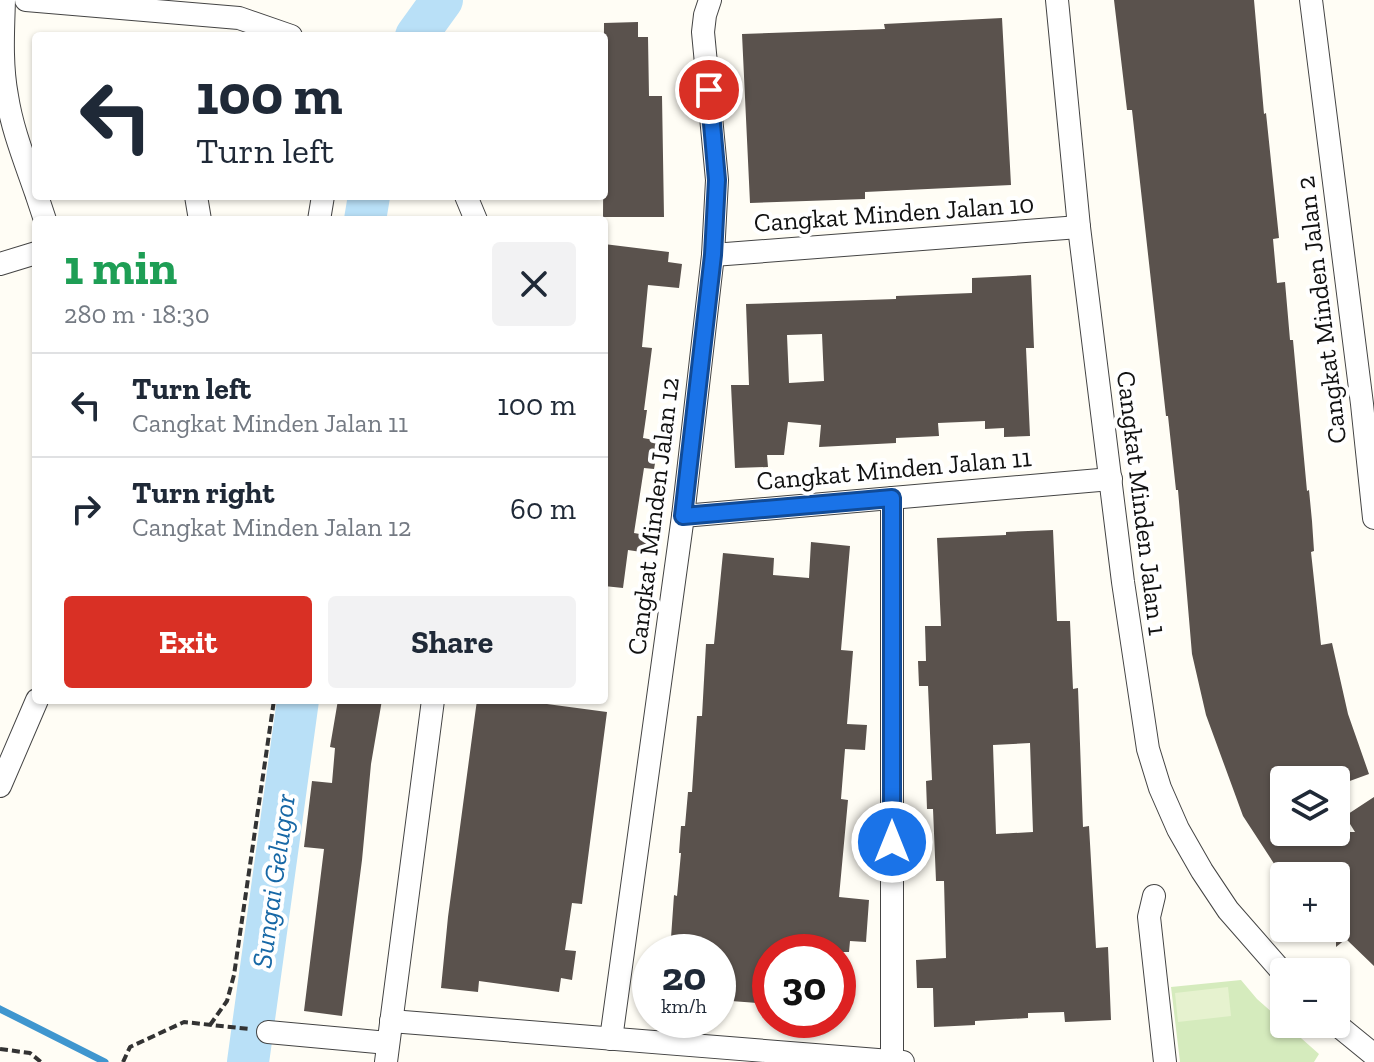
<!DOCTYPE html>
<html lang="en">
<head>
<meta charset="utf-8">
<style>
  body { margin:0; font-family:"Zilla Slab",serif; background:#f2f2f3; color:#1f2937; height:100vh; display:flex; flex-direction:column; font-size:30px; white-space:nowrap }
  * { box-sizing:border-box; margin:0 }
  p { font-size:26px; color:#747a83 }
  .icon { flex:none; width:44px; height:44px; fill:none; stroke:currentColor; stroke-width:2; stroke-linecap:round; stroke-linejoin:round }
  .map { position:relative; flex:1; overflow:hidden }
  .panel { position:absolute; left:32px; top:216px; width:576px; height:488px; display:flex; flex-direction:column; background:#fff; border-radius:8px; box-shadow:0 2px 6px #0004 }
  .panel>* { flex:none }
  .top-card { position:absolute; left:32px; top:32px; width:576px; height:168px; border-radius:8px; box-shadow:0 2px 6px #0004; background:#fff; color:#1f2937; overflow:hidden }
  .controls { position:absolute; left:1270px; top:766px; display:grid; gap:16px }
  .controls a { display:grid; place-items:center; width:80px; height:80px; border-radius:8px; background:#fff; box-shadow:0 2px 6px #0004; font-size:40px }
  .speed { position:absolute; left:632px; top:934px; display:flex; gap:16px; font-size:40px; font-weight:700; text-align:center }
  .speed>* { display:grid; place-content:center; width:104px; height:104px; border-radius:50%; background:#fff; box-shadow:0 2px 6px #0004; line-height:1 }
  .speed small { font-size:20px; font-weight:400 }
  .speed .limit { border:12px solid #d22; background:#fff; color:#111 }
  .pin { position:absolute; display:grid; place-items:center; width:68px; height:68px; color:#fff; margin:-34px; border:4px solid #fff; border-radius:50%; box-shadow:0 2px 8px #0007 }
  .me { position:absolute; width:88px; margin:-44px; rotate:0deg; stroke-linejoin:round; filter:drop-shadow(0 0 6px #0008) }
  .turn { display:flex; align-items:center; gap:28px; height:168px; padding:0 32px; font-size:36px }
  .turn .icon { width:104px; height:104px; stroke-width:2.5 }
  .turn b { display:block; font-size:56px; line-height:68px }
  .round { display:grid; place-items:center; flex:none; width:84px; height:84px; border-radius:8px; background:#f2f2f3 }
  .headline { display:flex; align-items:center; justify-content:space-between; height:136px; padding:0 32px }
  h1 { font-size:48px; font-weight:700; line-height:60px; color:#1e9e55 }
  .action { display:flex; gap:16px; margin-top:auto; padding:16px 32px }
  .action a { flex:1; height:92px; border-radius:8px; background:#d93025; color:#fff; font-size:32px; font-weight:700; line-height:92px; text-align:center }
  .action a+a { background:#f2f2f3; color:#1f2937 }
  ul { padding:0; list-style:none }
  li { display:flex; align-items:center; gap:24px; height:104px; padding:0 32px; border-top:2px solid #e0e1e3 }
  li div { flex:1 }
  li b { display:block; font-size:30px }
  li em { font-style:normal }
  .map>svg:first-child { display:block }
  .green { fill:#d5ebbd }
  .pitch { fill:#e6f2cf }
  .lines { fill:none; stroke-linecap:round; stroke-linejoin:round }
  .stream { stroke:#3f96cf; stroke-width:7 }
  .river { stroke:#b9e0f7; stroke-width:42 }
  .building { fill:#5a524d; fill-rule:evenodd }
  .minor-casing { stroke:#444; stroke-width:24 }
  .path { stroke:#333; stroke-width:4; stroke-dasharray:8 4; stroke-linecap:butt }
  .minor { stroke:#fff; stroke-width:22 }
  .route-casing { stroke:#114b97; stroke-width:20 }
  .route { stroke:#1a73e8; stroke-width:14 }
  .labels { text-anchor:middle; stroke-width:8; stroke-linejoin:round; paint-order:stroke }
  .street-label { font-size:26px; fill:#111; stroke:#fff }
  .water-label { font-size:28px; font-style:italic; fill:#1768a6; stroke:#fff }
</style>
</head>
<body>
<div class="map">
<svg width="1374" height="1062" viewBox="0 0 1374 1062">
  <rect width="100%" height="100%" fill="#fffdf5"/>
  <path class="green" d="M1241 980 1257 999 1319 1054 1314 1062H1180L1171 987Z"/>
  <path class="pitch" d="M1228 987 1231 1016 1178 1022 1175 993Z"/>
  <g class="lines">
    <path class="stream" d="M0 1009 105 1062"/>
    <g class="river">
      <path d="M416 36 442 0"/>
      <path d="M365 220 369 196"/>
      <path d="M248 1062 298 700"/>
    </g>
  </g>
  <g class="building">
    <path d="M1114 0H1254L1264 114 1266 113 1279 238 1273 239 1277 283 1285 282 1290 340H1293L1307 491 1309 490 1312 521 1314 551 1311 552 1321 645 1332 643 1348 714 1369 774 1336 786V780H1284V832H1355L1345 816 1374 797V966L1346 939 1336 947V876H1282L1243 816 1206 715 1192 654 1178 490H1176L1168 416H1166L1132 110H1127Z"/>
    <path d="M1002 18 1011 185 865 192V199L750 203 742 34 885 29 884 24Z"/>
    <path d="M638 22V37H648L649 96H662L664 217H603L604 23Z"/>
    <path d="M604 244 669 252 668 262 682 264 679 288 648 285 642 347 652 348 644 410H647L643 438 659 441 654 469 644 468 634 533 651 536 648 553 628 550 623 588 604 586Z"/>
    <path d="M1031 275 1034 348H1026L1030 436 1004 437V428L985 429V421L938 423 939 436 896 438V443L819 447 821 425 788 422 784 455H767L768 467 735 468 731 385H749L746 304 896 299V296L972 293V278ZM822 334 824 381 789 383 787 335Z"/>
    <path d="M1053 530 1057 621H1070L1073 689 1078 688 1083 827 1089 826 1096 948 1108 947 1111 1020 1065 1022 1064 1012 1028 1013V1018L975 1021V1025L934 1027 933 988H917L916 960 946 958 944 881H936L933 809H927L926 781 932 780 928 686H919L918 661H926L925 626H941L937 538 1006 535V532ZM1030 743 1033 832 996 834 993 745Z"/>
    <path d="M811 542 850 546 841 650 853 651 847 724 867 725 865 750 845 749 841 799 848 800 839 897 869 900 866 942 850 941 849 952H770V1004L718 1000V952H670L674 895 677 896 681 853H679L681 826H685L688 792H692L697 716H702L706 644H714L723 553 774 558 773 575 809 578Z"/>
    <path d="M338 700H382L371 764 362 860 342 1016 304 1011 324 849 304 847 312 781 332 783 335 748 330 747Z"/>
    <path d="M477 700H517L607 712 582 904 572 903 565 950 576 951 572 980 561 978 559 992 479 981 478 992 441 988 448 917Z"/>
  </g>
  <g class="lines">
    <defs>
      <g id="minor">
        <path d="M4 0C3 31 1 64 7 96 12 129 25 161 36 193"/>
        <path d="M26 0 239 18 291 36"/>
        <path d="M1057 0 1079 227 1123 582 1148 749 1160 788 1178 829 1202 871 1228 910 1284 974"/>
        <path d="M1311 0 1362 404 1374 518"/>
        <path d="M37 196 45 220"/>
        <path d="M196 196 200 220"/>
        <path d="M466 196 476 220"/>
        <path d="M319 220 323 196"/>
        <path d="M713 255 1079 227"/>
        <path d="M0 264 36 253"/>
        <path d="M683 516 1111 479"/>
        <path d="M0 786 37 700"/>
        <path d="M1154 896 1149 917 1165 1062"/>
        <path d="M391 1021 903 1062"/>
        <path d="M1336 1024 1374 1055"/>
        <path d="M268 1032 388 1043"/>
        <path d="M611 1039 683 516 713 255 717 180 703 32 705 15 710 0"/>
        <path d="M386 1062 433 700"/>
        <path d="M892 1062V498"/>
      </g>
    </defs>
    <use href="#minor" class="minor-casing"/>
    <g class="path">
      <path d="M210 1025 227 1001 234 975 274 700"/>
      <path d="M0 1049 30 1053 41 1062"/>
      <path d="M123 1062 130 1047 184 1022 249 1029"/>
    </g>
    <use href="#minor" class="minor"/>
  </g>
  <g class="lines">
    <defs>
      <path id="route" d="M709 90 717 180 713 255 683 516 892 498V842"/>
    </defs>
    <use href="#route" class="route-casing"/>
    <use href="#route" class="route"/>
  </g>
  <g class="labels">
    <g class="street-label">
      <text transform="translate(894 213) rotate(-4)" y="9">Cangkat Minden Jalan 10</text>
      <text transform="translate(1321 310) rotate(-97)" y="9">Cangkat Minden Jalan 2</text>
      <text transform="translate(894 469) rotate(-5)" y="9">Cangkat Minden Jalan 11</text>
      <text transform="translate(1142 503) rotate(83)" y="9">Cangkat Minden Jalan 1</text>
      <text transform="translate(653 516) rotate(-83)" y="9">Cangkat Minden Jalan 12</text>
    </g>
    <g class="water-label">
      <text transform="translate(273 881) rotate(-82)" y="10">Sungai Gelugor</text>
    </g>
  </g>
</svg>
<div class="controls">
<a><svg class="icon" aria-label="layers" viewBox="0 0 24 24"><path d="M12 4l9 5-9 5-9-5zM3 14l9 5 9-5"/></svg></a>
<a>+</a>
<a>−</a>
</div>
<div class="speed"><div>20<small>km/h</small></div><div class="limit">30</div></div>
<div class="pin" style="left:709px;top:90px;background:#d93025"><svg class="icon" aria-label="arrive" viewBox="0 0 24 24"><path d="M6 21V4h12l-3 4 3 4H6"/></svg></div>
<svg class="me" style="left:892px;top:842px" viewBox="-20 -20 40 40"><circle r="17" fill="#1a73e8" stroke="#fff" stroke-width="3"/><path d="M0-11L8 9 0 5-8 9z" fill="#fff"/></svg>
<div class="top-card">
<div class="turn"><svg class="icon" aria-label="left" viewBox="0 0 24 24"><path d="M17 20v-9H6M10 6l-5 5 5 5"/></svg><div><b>100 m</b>Turn left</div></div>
</div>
<section class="panel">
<div class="headline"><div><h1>1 min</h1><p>280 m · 18:30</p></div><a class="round"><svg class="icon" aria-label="close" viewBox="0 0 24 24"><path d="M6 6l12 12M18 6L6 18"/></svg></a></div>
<ul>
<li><svg class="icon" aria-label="left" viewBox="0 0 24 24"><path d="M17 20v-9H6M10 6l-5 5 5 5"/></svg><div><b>Turn left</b><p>Cangkat Minden Jalan 11</p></div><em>100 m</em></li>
<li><svg class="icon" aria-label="right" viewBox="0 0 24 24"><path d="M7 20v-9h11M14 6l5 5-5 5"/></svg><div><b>Turn right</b><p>Cangkat Minden Jalan 12</p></div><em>60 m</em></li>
</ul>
<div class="action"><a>Exit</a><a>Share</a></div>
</section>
</div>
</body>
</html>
